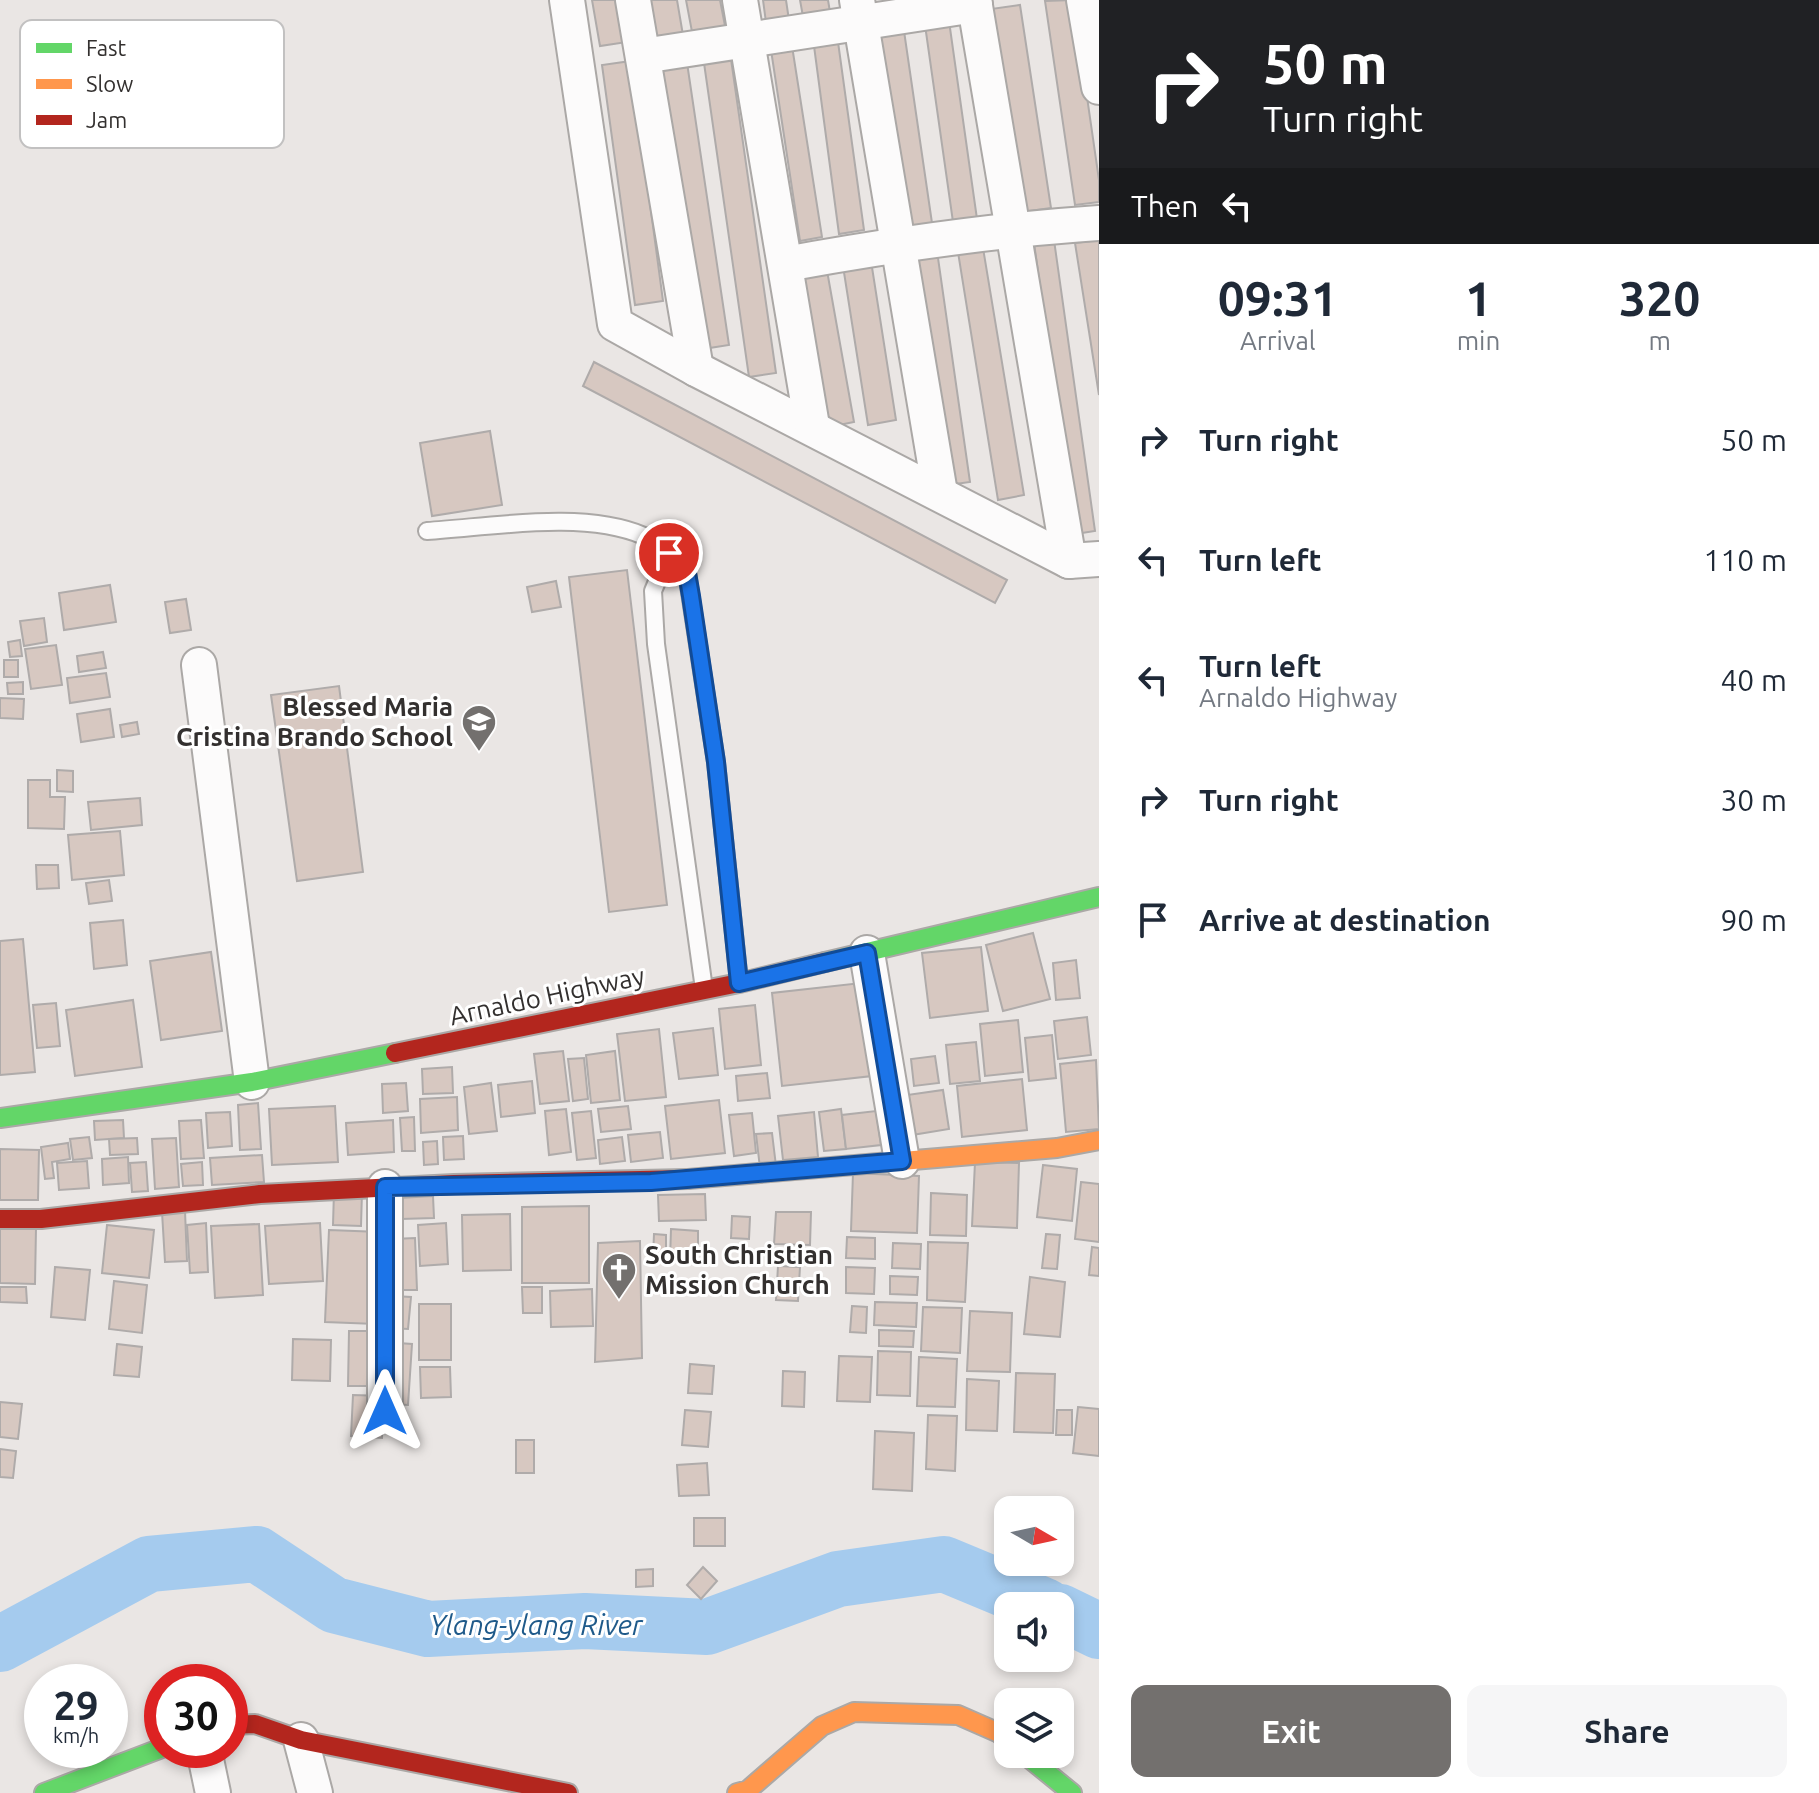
<!DOCTYPE html>
<html lang="en">
<head>
<meta charset="utf-8">
<style>
  body { margin:0; font-family:Ubuntu,sans-serif; background:#f6f6f7; color:#1f2937; height:100vh; display:flex; flex-direction:column; font-size:30px; white-space:nowrap }
  * { box-sizing:border-box; margin:0 }
  p { font-size:26px; color:#747a83 }
  .icon { flex:none; width:44px; height:44px; fill:none; stroke:currentColor; stroke-width:2; stroke-linecap:round; stroke-linejoin:round }
  .map { position:relative; flex:1; overflow:hidden }
  .details { display:flex; flex-direction:column; background:#fff; width:720px }
  .details>* { flex:none }
  .banner { background:#202124; color:#fff; overflow:hidden }
  .needle { width:52px; rotate:99deg }
  .controls { position:absolute; left:994px; top:1496px; display:grid; gap:16px }
  .controls a { display:grid; place-items:center; width:80px; height:80px; border-radius:16px; background:#fff; box-shadow:0 4px 12px #0003; font-size:40px }
  .speed { position:absolute; left:24px; top:1664px; display:flex; gap:16px; font-size:40px; font-weight:700; text-align:center }
  .speed>* { display:grid; place-content:center; width:104px; height:104px; border-radius:50%; background:#fff; box-shadow:0 4px 12px #0003; line-height:1 }
  .speed small { font-size:20px; font-weight:400 }
  .speed .limit { border:12px solid #d22; background:#fff; color:#111 }
  .pin { position:absolute; display:grid; place-items:center; width:68px; height:68px; color:#fff; margin:-34px; border:4px solid #fff; border-radius:50%; box-shadow:0 2px 8px #0007 }
  .me { position:absolute; width:88px; margin:-44px; rotate:0deg; stroke-linejoin:round; filter:drop-shadow(0 0 6px #0008) }
  .turn { display:flex; align-items:center; gap:28px; height:168px; padding:0 32px; font-size:36px }
  .turn .icon { width:104px; height:104px; stroke-width:2.5 }
  .turn b { display:block; font-size:56px; line-height:68px }
  .then { display:flex; align-items:center; height:76px; padding:0 32px; background:#0003; gap:16px; font-size:30px }
  .eta { display:flex; justify-content:space-evenly; align-items:center; height:136px; text-align:center }
  .eta b { font-size:48px; font-weight:600; line-height:56px }
  .action { display:flex; gap:16px; margin-top:auto; padding:16px 32px }
  .action a { flex:1; height:92px; border-radius:16px; background:#73706e; color:#fff; font-size:32px; font-weight:600; line-height:92px; text-align:center }
  .action a+a { background:#f6f6f7; color:#1f2937 }
  ul { padding:0; list-style:none }
  li { display:flex; align-items:center; gap:24px; height:120px; padding:0 32px }
  li div { flex:1 }
  li b { display:block; font-size:30px }
  li em { font-style:normal }
  main { display:flex; flex:1; min-height:0 }
  .map>svg:first-child { display:block }
  .lines { fill:none; stroke-linecap:round; stroke-linejoin:round }
  .river { stroke:#a5cbee; stroke-width:56 }
  .building { fill:#d7c8c1; stroke:#afabaa; stroke-width:2 }
  .lane-casing { stroke:#aba8a6; stroke-width:20 }
  .street-casing { stroke:#aba8a6; stroke-width:38 }
  .fast-casing { stroke:#aba8a6; stroke-width:22 }
  .slow-casing { stroke:#aba8a6; stroke-width:22 }
  .jam-casing { stroke:#aba8a6; stroke-width:22 }
  .lane { stroke:#fcfbfb; stroke-width:16 }
  .street { stroke:#fcfbfb; stroke-width:34 }
  .fast { stroke:#63d668; stroke-width:18 }
  .slow { stroke:#ff974d; stroke-width:18 }
  .jam { stroke:#b3261e; stroke-width:18 }
  .route-casing { stroke:#114b97; stroke-width:20 }
  .route { stroke:#1a73e8; stroke-width:14 }
  .labels { text-anchor:middle; stroke-width:6; stroke-linejoin:round; paint-order:stroke }
  .poi-label { font-size:26px; font-weight:bold; fill:#33302f; stroke:#fff; text-anchor:end }
  .street-label { font-size:26px; fill:#33302f; stroke:#fff }
  .water-label { font-size:28px; font-style:italic; fill:#1f5a8a; stroke:#fff }
  .key { fill:#fff; stroke:#c2c1c1; stroke-width:2 }
  .key-label { font-size:22px; fill:#33302f }
</style>
</head>
<body>
<main>
<div class="map">
<svg width="1099" height="1793" viewBox="0 0 1099 1793">
  <rect width="100%" height="100%" fill="#eae6e4"/>
  <g class="lines">
    <g class="river">
      <path d="M1060 1612 1099 1631"/>
      <path d="M0 1644 149 1564 257 1554 334 1605 428 1629 585 1621 707 1627 838 1579 944 1564 1045 1606"/>
    </g>
  </g>
  <g class="building">
    <path d="M592 0H619L627 42 600 46Z"/>
    <path d="M650 0H677L684 41 657 45Z"/>
    <path d="M686 0H720L726 31 693 37Z"/>
    <path d="M763 0H786L790 27 767 30Z"/>
    <path d="M800 0H828L831 18 804 22Z"/>
    <path d="M1073 0 1099 180V202L1075 205 1045 1Z"/>
    <path d="M1020 5 1051 208 1022 212 991 9Z"/>
    <path d="M949 21 977 219 953 222 925 25Z"/>
    <path d="M904 31 932 223 904 227 877 35Z"/>
    <path d="M838 42 864 230 839 234 814 46Z"/>
    <path d="M792 46 822 237 800 241 771 50Z"/>
    <path d="M730 52 776 373 749 377 703 56Z"/>
    <path d="M686 56 729 345 703 349 660 60Z"/>
    <path d="M631 61 663 301 635 305 602 65Z"/>
    <path d="M1054 240 1095 531 1075 534 1034 243Z"/>
    <path d="M1099 240V395L1075 243Z"/>
    <path d="M982 242 1024 495 998 500 957 246Z"/>
    <path d="M937 251 970 482 948 485 915 254Z"/>
    <path d="M871 261 896 420 868 425 843 266Z"/>
    <path d="M826 265 854 422 829 427 802 270Z"/>
    <path d="M594 362 1007 580 995 603 583 386Z"/>
    <path d="M490 431 502 505 432 516 420 443Z"/>
    <path d="M627 570 667 905 609 912 569 577Z"/>
    <path d="M556 581 561 607 532 612 527 587Z"/>
    <path d="M110 585 116 622 64 630 59 593Z"/>
    <path d="M186 599 191 630 170 633 165 602Z"/>
    <path d="M44 618 47 642 24 646 20 621Z"/>
    <path d="M20 640 22 656 10 657 8 642Z"/>
    <path d="M56 645 62 685 31 689 25 649Z"/>
    <path d="M103 652 106 668 79 672 77 656Z"/>
    <rect x="4" y="660" width="14" height="17"/>
    <path d="M106 673 110 697 70 703 67 678Z"/>
    <path d="M23 682V694H8L7 683Z"/>
    <path d="M339 686 363 872 297 881 271 695Z"/>
    <path d="M0 698 24 699 23 719 0 718Z"/>
    <path d="M110 709 114 737 81 742 77 714Z"/>
    <path d="M137 722 139 734 122 737 120 725Z"/>
    <path d="M57 770 73 771V792L57 791Z"/>
    <path d="M28 780H50V797H65L64 829 28 828Z"/>
    <path d="M140 798 142 825 91 830 88 802Z"/>
    <path d="M120 831 124 875 72 880 68 835Z"/>
    <path d="M36 865H58L59 888 37 889Z"/>
    <path d="M109 880 112 901 89 904 86 883Z"/>
    <path d="M123 920 127 965 94 969 90 923Z"/>
    <path d="M1033 933 1050 999 1003 1011 986 945Z"/>
    <path d="M23 939 35 1072 0 1075V941Z"/>
    <path d="M981 947 988 1011 930 1018 922 953Z"/>
    <path d="M211 952 222 1031 161 1040 150 961Z"/>
    <path d="M1076 960 1080 998 1056 1000 1053 963Z"/>
    <path d="M861 983 872 1076 782 1086 772 993Z"/>
    <path d="M133 1000 142 1067 75 1076 66 1010Z"/>
    <path d="M56 1003 60 1046 37 1048 33 1005Z"/>
    <path d="M755 1005 761 1065 725 1069 719 1009Z"/>
    <path d="M1087 1017 1091 1055 1058 1059 1054 1021Z"/>
    <path d="M1018 1020 1023 1072 985 1076 980 1024Z"/>
    <path d="M713 1028 718 1075 679 1079 673 1033Z"/>
    <path d="M659 1029 666 1097 625 1101 617 1034Z"/>
    <path d="M1052 1035 1056 1078 1029 1081 1025 1038Z"/>
    <path d="M976 1042 980 1081 950 1084 946 1045Z"/>
    <path d="M563 1051 569 1101 540 1104 534 1054Z"/>
    <path d="M615 1051 620 1100 591 1103 586 1055Z"/>
    <path d="M935 1056 939 1083 914 1086 911 1059Z"/>
    <path d="M584 1058 588 1099 573 1101 568 1059Z"/>
    <path d="M1096 1060 1099 1129 1066 1132 1060 1064Z"/>
    <path d="M452 1067 453 1093 423 1094 422 1069Z"/>
    <path d="M767 1073 770 1098 738 1101 736 1076Z"/>
    <path d="M1022 1079 1027 1130 962 1137 957 1086Z"/>
    <path d="M532 1081 535 1113 501 1117 498 1085Z"/>
    <path d="M406 1083 408 1111 383 1113 382 1084Z"/>
    <path d="M491 1083 497 1131 469 1134 464 1087Z"/>
    <path d="M943 1090 949 1129 906 1136 900 1096Z"/>
    <path d="M457 1097 458 1130 421 1133 420 1099Z"/>
    <path d="M719 1100 725 1153 671 1159 665 1106Z"/>
    <path d="M258 1103 261 1149 240 1150 238 1105Z"/>
    <path d="M335 1106 338 1162 272 1165 269 1109Z"/>
    <path d="M628 1106 631 1129 601 1132 598 1109Z"/>
    <path d="M566 1109 571 1152 549 1155 545 1111Z"/>
    <path d="M841 1109 846 1149 824 1151 819 1112Z"/>
    <path d="M591 1111 596 1158 577 1160 572 1113Z"/>
    <path d="M876 1111 881 1145 846 1149 842 1115Z"/>
    <path d="M230 1112 232 1146 208 1148 206 1113Z"/>
    <path d="M814 1112 818 1157 783 1160 778 1116Z"/>
    <path d="M752 1113 756 1153 734 1156 729 1115Z"/>
    <path d="M414 1117 415 1151H402L400 1118Z"/>
    <path d="M123 1120 124 1138 95 1140 94 1121Z"/>
    <path d="M201 1120 204 1158 181 1159 179 1121Z"/>
    <path d="M393 1120 394 1152 348 1155 346 1123Z"/>
    <path d="M660 1132 663 1158 631 1162 628 1135Z"/>
    <path d="M772 1133 776 1166 760 1168 756 1134Z"/>
    <path d="M463 1136 464 1159 444 1160 443 1137Z"/>
    <path d="M89 1137 92 1158 73 1160 70 1139Z"/>
    <path d="M622 1137 625 1161 600 1164 598 1140Z"/>
    <path d="M137 1138 138 1154 110 1155 109 1139Z"/>
    <path d="M176 1138 179 1187 155 1189 152 1139Z"/>
    <path d="M437 1141 438 1164 424 1165 423 1142Z"/>
    <path d="M68 1143 70 1159 52 1162 54 1178 45 1179 41 1147Z"/>
    <path d="M0 1149 39 1150 38 1200H0Z"/>
    <path d="M262 1155 264 1182 212 1185 210 1158Z"/>
    <path d="M128 1157 129 1183 103 1185 102 1159Z"/>
    <path d="M87 1161 89 1188 59 1190 57 1163Z"/>
    <path d="M146 1162 148 1191 132 1192 130 1163Z"/>
    <path d="M202 1162 203 1185 183 1186 181 1164Z"/>
    <path d="M975 1162 1019 1163 1017 1228 972 1226Z"/>
    <path d="M1043 1165 1077 1169 1072 1221 1037 1217Z"/>
    <path d="M853 1173 919 1176 917 1233 851 1231Z"/>
    <path d="M1081 1182 1099 1184V1242L1075 1239Z"/>
    <path d="M334 1191 362 1192 361 1226 333 1225Z"/>
    <path d="M931 1193 967 1195 966 1236 930 1235Z"/>
    <path d="M705 1194 706 1220 659 1221 658 1195Z"/>
    <path d="M433 1196 434 1218 401 1219 399 1198Z"/>
    <path d="M589 1206V1283H522V1207Z"/>
    <path d="M185 1211 187 1261 165 1262 162 1212Z"/>
    <path d="M776 1212H811L810 1245 774 1244Z"/>
    <path d="M510 1214 511 1270 463 1271 462 1215Z"/>
    <path d="M732 1216 750 1217 749 1239 731 1238Z"/>
    <path d="M206 1223 208 1272 190 1273 187 1225Z"/>
    <path d="M320 1223 323 1281 269 1284 265 1226Z"/>
    <path d="M446 1223 448 1264 420 1266 418 1225Z"/>
    <path d="M259 1224 263 1295 215 1298 211 1226Z"/>
    <path d="M107 1225 154 1230 149 1278 102 1273Z"/>
    <path d="M0 1227 36 1228 35 1284 0 1283Z"/>
    <path d="M671 1229 698 1231V1261L670 1260Z"/>
    <path d="M329 1230 380 1232 376 1324 325 1322Z"/>
    <path d="M654 1234 666 1235V1258L653 1257Z"/>
    <path d="M1046 1234 1060 1235 1057 1269 1042 1268Z"/>
    <path d="M847 1237 875 1238V1259L846 1258Z"/>
    <path d="M415 1238 417 1290H395L393 1239Z"/>
    <path d="M640 1241 642 1358 595 1362 598 1243Z"/>
    <path d="M928 1242 968 1243 965 1302 927 1300Z"/>
    <path d="M893 1243 921 1244 920 1269 892 1268Z"/>
    <path d="M1092 1247 1099 1248V1276L1089 1275Z"/>
    <path d="M778 1266 800 1267 798 1301 776 1300Z"/>
    <path d="M55 1267 90 1270 85 1320 51 1317Z"/>
    <path d="M846 1267 875 1268 874 1294 846 1293Z"/>
    <path d="M890 1276 918 1277 917 1295 890 1294Z"/>
    <path d="M1030 1277 1065 1282 1060 1337 1024 1334Z"/>
    <path d="M114 1281 147 1285 142 1333 109 1329Z"/>
    <path d="M0 1287H26L27 1303 0 1302Z"/>
    <path d="M522 1287H542V1313H523Z"/>
    <path d="M592 1289 593 1326 551 1327 550 1291Z"/>
    <path d="M393 1296 411 1297 408 1329 390 1328Z"/>
    <path d="M875 1302 917 1303 916 1327 874 1325Z"/>
    <rect x="419" y="1304" width="32" height="56"/>
    <path d="M852 1306 867 1307 866 1333 850 1332Z"/>
    <path d="M923 1307 962 1308 960 1353 921 1351Z"/>
    <path d="M970 1311 1012 1313 1010 1372 967 1371Z"/>
    <path d="M879 1330 914 1331 913 1347 879 1346Z"/>
    <path d="M349 1331H383L382 1386H348Z"/>
    <path d="M293 1339 331 1340 330 1381 292 1380Z"/>
    <path d="M398 1343 412 1344 408 1405 394 1404Z"/>
    <path d="M117 1344 142 1347 139 1377 114 1375Z"/>
    <path d="M878 1351 911 1352 910 1396 877 1395Z"/>
    <path d="M839 1356 872 1357 870 1402 837 1401Z"/>
    <path d="M919 1357 957 1359 955 1407 917 1406Z"/>
    <path d="M690 1364 714 1366 712 1394 688 1393Z"/>
    <path d="M420 1367H450L451 1397 421 1398Z"/>
    <path d="M783 1371 805 1372 804 1407 782 1406Z"/>
    <path d="M1016 1373 1055 1374 1053 1433 1014 1432Z"/>
    <path d="M967 1379 999 1381 997 1431 966 1430Z"/>
    <path d="M353 1395 384 1396 382 1438 351 1436Z"/>
    <path d="M0 1402 22 1404 18 1439 0 1437Z"/>
    <path d="M1078 1407 1099 1409V1456L1073 1453Z"/>
    <path d="M685 1410 711 1412 708 1447 682 1445Z"/>
    <path d="M1057 1410H1072V1435H1056Z"/>
    <path d="M928 1415 957 1416 955 1471 926 1469Z"/>
    <path d="M875 1431 914 1433 912 1491 873 1489Z"/>
    <rect x="516" y="1440" width="18" height="33"/>
    <path d="M0 1449 16 1451 13 1478 0 1477Z"/>
    <path d="M707 1463 709 1495 679 1496 677 1465Z"/>
    <rect x="694" y="1518" width="31" height="28"/>
    <path d="M703 1567 717 1581 701 1599 687 1585Z"/>
    <path d="M653 1569V1586L636 1587V1570Z"/>
  </g>
  <g class="lines">
    <defs>
      <g id="lane">
        <path d="M427 531C492 527 584 510 644 536 661 544 674 559 687 573L716 762 739 982"/>
        <path d="M669 553 653 591 656 644 704 989"/>
      </g>
      <g id="street">
        <path d="M567 0 615 324 696 369 1069 561 1099 559"/>
        <path d="M633 0 696 369"/>
        <path d="M740 0 812 426"/>
        <path d="M857 0 940 493"/>
        <path d="M974 0 1069 561"/>
        <path d="M1084 0 1099 87"/>
        <path d="M643 56 975 5"/>
        <path d="M786 264C890 245 993 230 1099 223"/>
        <path d="M199 665 252 1082"/>
        <path d="M867 953 902 1161"/>
        <path d="M385 1187V1411"/>
        <path d="M301 1740 315 1793"/>
        <path d="M204 1750 213 1793"/>
      </g>
      <g id="fast">
        <path d="M825 962 1099 897"/>
        <path d="M0 1118 252 1082 395 1053"/>
        <path d="M1024 1754 1072 1793"/>
        <path d="M44 1793 162 1748"/>
      </g>
      <g id="slow">
        <path d="M688 1179 1057 1148 1099 1140"/>
        <path d="M737 1793 748 1790 822 1726 854 1712 958 1715 999 1733 1008 1741"/>
      </g>
      <g id="jam">
        <path d="M395 1053 739 983 825 962"/>
        <path d="M0 1219H41L260 1194 454 1184 688 1179"/>
        <path d="M230 1725 255 1724 301 1740 568 1793"/>
      </g>
    </defs>
    <use href="#lane" class="lane-casing"/>
    <use href="#street" class="street-casing"/>
    <use href="#fast" class="fast-casing"/>
    <use href="#slow" class="slow-casing"/>
    <use href="#jam" class="jam-casing"/>
    <use href="#lane" class="lane"/>
    <use href="#street" class="street"/>
    <use href="#fast" class="fast"/>
    <use href="#slow" class="slow"/>
    <use href="#jam" class="jam"/>
  </g>
  <g class="lines">
    <defs>
      <path id="route" d="M385 1411V1187L651 1182 902 1161 867 953 739 983 716 762 691 596 687 573 669 553"/>
    </defs>
    <use href="#route" class="route-casing"/>
    <use href="#route" class="route"/>
  </g>
  <defs>
    <symbol id="school-pin" viewBox="-11 -11 22 30"><path d="M0 17L-7.5 6A9.5 9.5 0 1 1 7.5 6Z" fill="#73706e" stroke="#fff"/><path d="M0-5L7-2L0 1L-7-2ZM-4 1L0 2.5L4 1V4Q0 6-4 4Z" fill="#fff"/></symbol>
    <symbol id="church-pin" viewBox="-11 -11 22 30"><path d="M0 17L-7.5 6A9.5 9.5 0 1 1 7.5 6Z" fill="#73706e" stroke="#fff"/><path d="M-1.2-6h2.4v3.5h3.3v2.4h-3.3V6h-2.4V-.1h-3.3v-2.4h3.3Z" fill="#fff"/></symbol>
  </defs>
  <g fill-rule="evenodd">
    <use href="#school-pin" x="459" y="702" width="40" height="54"/>
    <use href="#church-pin" x="599" y="1250" width="40" height="54"/>
  </g>
  <g class="labels">
    <g class="poi-label">
      <text x="453" y="716">Blessed Maria<tspan x="453" dy="30">Cristina Brando School</tspan></text>
      <text x="645" y="1264" text-anchor="start">South Christian<tspan x="645" dy="30">Mission Church</tspan></text>
    </g>
    <g class="street-label">
      <text transform="translate(547 996) rotate(-12)" y="9">Arnaldo Highway</text>
    </g>
    <g class="water-label">
      <text x="536" y="1635">Ylang-ylang River</text>
    </g>
  </g>
  <rect x="20" y="20" width="264" height="128" rx="12" class="key"/>
  <rect x="36" y="43" width="36" height="10" fill="#63d668"/>
  <rect x="36" y="79" width="36" height="10" fill="#ff974d"/>
  <rect x="36" y="115" width="36" height="10" fill="#b3261e"/>
  <g class="key-label">
    <text x="86" y="56">Fast</text>
    <text x="86" y="92">Slow</text>
    <text x="86" y="128">Jam</text>
  </g>
</svg>
<div class="controls">
<a><svg class="needle" viewBox="-14 -14 28 28"><path d="M0-13l5 13h-10z" fill="#e53935"/><path d="M0 13l5-13h-10z" fill="#747a83"/></svg></a>
<a><svg class="icon" aria-label="sound" viewBox="0 0 24 24"><path d="M4 9h4l5-4v14l-5-4H4zM17 9q2 3 0 6"/></svg></a>
<a><svg class="icon" aria-label="layers" viewBox="0 0 24 24"><path d="M12 4l9 5-9 5-9-5zM3 14l9 5 9-5"/></svg></a>
</div>
<div class="speed"><div>29<small>km/h</small></div><div class="limit">30</div></div>
<div class="pin" style="left:669px;top:553px;background:#d93025"><svg class="icon" aria-label="arrive" viewBox="0 0 24 24"><path d="M6 21V4h12l-3 4 3 4H6"/></svg></div>
<svg class="me" style="left:385px;top:1411px" viewBox="-20 -20 40 40"><path d="M0-17L14 15 0 8-14 15z" fill="#1a73e8" stroke="#fff" stroke-width="4"/></svg>
</div>
<section class="details">
<div class="banner">
<div class="turn"><svg class="icon" aria-label="right" viewBox="0 0 24 24"><path d="M7 20v-9h11M14 6l5 5-5 5"/></svg><div><b>50 m</b>Turn right</div></div>
<div class="then">Then<svg class="icon" aria-label="left" viewBox="0 0 24 24"><path d="M17 20v-9H6M10 6l-5 5 5 5"/></svg></div>
</div>
<div class="eta">
<div><b>09:31</b><p>Arrival</p></div>
<div><b>1</b><p>min</p></div>
<div><b>320</b><p>m</p></div>
</div>
<ul>
<li><svg class="icon" aria-label="right" viewBox="0 0 24 24"><path d="M7 20v-9h11M14 6l5 5-5 5"/></svg><div><b>Turn right</b></div><em>50 m</em></li>
<li><svg class="icon" aria-label="left" viewBox="0 0 24 24"><path d="M17 20v-9H6M10 6l-5 5 5 5"/></svg><div><b>Turn left</b></div><em>110 m</em></li>
<li><svg class="icon" aria-label="left" viewBox="0 0 24 24"><path d="M17 20v-9H6M10 6l-5 5 5 5"/></svg><div><b>Turn left</b><p>Arnaldo Highway</p></div><em>40 m</em></li>
<li><svg class="icon" aria-label="right" viewBox="0 0 24 24"><path d="M7 20v-9h11M14 6l5 5-5 5"/></svg><div><b>Turn right</b></div><em>30 m</em></li>
<li><svg class="icon" aria-label="arrive" viewBox="0 0 24 24"><path d="M6 21V4h12l-3 4 3 4H6"/></svg><div><b>Arrive at destination</b></div><em>90 m</em></li>
</ul>
<div class="action"><a>Exit</a><a>Share</a></div>
</section>
</main>
</body>
</html>
